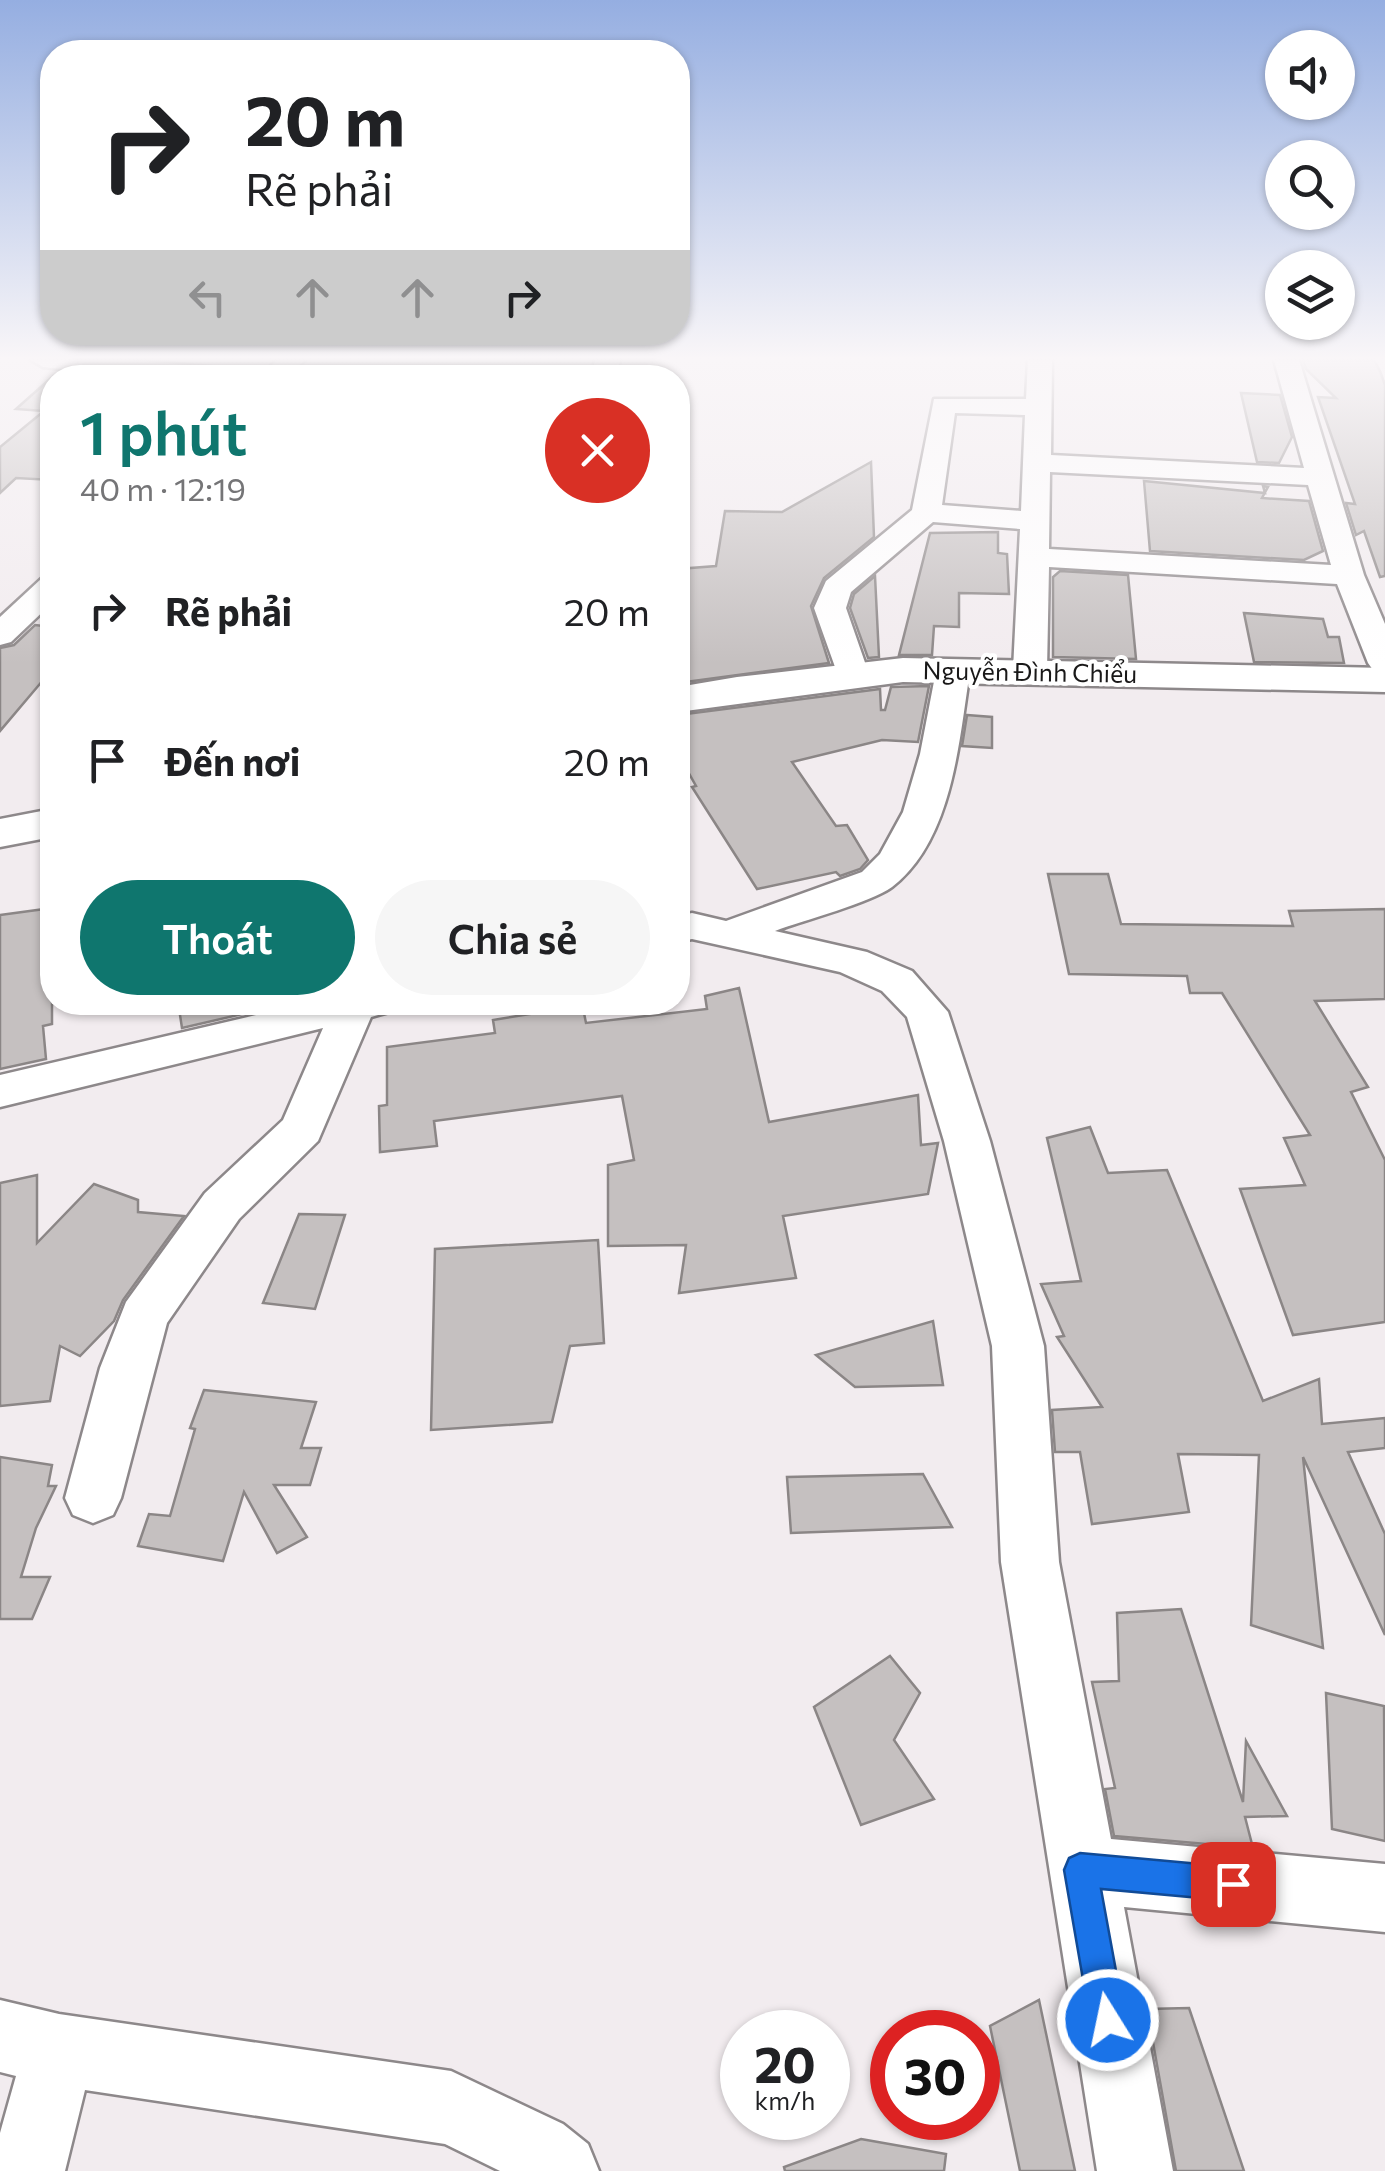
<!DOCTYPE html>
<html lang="vi">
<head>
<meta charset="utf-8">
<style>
  body { margin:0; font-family:Commissioner,sans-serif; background:#f6f6f6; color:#202124; height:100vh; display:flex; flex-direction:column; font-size:38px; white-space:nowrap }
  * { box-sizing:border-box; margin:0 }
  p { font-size:32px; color:#757577 }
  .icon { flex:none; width:55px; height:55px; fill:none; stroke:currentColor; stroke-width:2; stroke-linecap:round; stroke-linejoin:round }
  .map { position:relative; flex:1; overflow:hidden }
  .panel { position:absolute; left:40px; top:365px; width:650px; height:650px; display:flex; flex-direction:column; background:#fff; border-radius:40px; box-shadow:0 2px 8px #0004 }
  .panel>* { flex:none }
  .hud { position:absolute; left:40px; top:40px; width:650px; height:305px; border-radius:40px; box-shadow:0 2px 8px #0004; background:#fff; color:#202124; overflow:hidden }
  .controls { position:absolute; left:1265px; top:30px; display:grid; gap:20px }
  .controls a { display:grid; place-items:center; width:90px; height:90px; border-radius:50%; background:#fff; box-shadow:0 2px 8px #0004; font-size:50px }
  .speed { position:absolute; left:720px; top:2010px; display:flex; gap:20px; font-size:50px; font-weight:700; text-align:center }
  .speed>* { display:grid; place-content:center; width:130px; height:130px; border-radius:50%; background:#fff; box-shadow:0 2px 8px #0004; line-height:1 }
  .speed small { font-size:25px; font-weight:400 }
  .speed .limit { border:15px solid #d22; background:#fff; color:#111 }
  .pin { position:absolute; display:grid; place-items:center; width:85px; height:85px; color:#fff; margin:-42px; border-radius:20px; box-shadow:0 5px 15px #0006 }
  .me { position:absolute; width:110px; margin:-55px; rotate:350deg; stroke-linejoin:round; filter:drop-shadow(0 0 8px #0008) }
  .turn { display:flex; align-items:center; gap:35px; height:210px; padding:0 40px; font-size:45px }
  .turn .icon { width:130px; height:130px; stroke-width:2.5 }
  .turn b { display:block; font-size:70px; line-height:85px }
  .lanes { display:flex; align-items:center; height:95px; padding:0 40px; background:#0003; justify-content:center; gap:50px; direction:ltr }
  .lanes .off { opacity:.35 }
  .round { display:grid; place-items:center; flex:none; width:105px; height:105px; border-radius:52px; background:#f6f6f6 }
  .summary { display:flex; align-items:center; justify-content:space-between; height:170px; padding:0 40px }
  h1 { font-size:60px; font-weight:600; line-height:75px; color:#0f766e }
  .button { display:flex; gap:20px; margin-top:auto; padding:20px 40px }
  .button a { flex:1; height:115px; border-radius:60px; background:#0f766e; color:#fff; font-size:40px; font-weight:600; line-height:115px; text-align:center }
  .button a+a { background:#f6f6f6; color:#202124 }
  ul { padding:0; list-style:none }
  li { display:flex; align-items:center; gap:30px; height:150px; padding:0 40px }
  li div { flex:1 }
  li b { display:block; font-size:38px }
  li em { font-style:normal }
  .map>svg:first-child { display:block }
  .building { fill:#c5c0c0; stroke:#8b8686; stroke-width:2.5 }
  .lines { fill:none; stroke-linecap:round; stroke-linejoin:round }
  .street-casing { stroke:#8d888a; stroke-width:5 }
  .secondary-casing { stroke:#8d888a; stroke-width:5 }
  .street { fill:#fff; fill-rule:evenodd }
  .secondary { fill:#fff; fill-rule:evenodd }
  .route { fill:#1a73e8; stroke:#114b97; stroke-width:2.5 }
  .labels { text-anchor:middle; stroke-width:8; stroke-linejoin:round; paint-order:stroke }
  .far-street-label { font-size:25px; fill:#191818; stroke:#fff }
</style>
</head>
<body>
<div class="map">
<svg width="1385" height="2171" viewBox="0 0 1385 2171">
  <rect width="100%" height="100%" fill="#f2ecef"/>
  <g class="building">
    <path d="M1303 360H1374L1380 371 1385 385V576L1380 577 1364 531 1356 535 1346 503 1355 504 1318 397 1336 398 1306 369Z"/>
    <path d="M53 376 71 378H52V480L16 478 0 493V447L44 411 16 409Z"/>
    <path d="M1241 393 1280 395 1292 437 1279 463 1257 462Z"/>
    <path d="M871 462 874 537 824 578 811 606 829 663 678 683V569L716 566 725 511 782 512Z"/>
    <path d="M1144 481 1265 493 1263 486 1268 487 1262 498 1309 501 1323 551 1304 560 1150 551Z"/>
    <path d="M998 532V553L1007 554 1009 594 959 593V627L934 626 932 655H899L930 533Z"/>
    <path d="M1060 571 1128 575 1136 659 1053 657V577Z"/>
    <path d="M875 576 879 657 868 658 850 608 854 594Z"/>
    <path d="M1244 613 1323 619 1328 637H1339L1344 663 1254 662Z"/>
    <path d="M35 625 52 627V680L44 679 0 731V648L14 645Z"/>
    <path d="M929 686 918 742 882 740 792 762 836 826 847 825 868 860 860 869 840 876 836 872 757 889 692 787 696 786 678 754V715L880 689 881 710H885L891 687Z"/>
    <path d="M967 715 992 717V748L962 746Z"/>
    <path d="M1048 874H1108L1121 924 1293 926 1289 911 1385 909V999L1315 1001 1368 1087 1351 1092 1385 1160V1322L1293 1335 1240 1189 1305 1185 1284 1138 1310 1135 1222 993H1190L1187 976 1069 974Z"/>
    <path d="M52 908V1024L43 1026 46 1059 0 1069V915Z"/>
    <path d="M739 988 769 1122 918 1095 921 1145 938 1143 928 1194 783 1216 796 1278 679 1293 686 1245 608 1246V1165L634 1160 622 1096 434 1121 437 1146 380 1152 379 1106 387 1105V1047L495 1033 493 1020 548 1011 583 1008 586 1023 707 1009 705 996Z"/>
    <path d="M178 1002H281V1005L182 1028Z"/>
    <path d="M1090 1127 1108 1173 1167 1170 1263 1401 1319 1379 1322 1424 1385 1418V1448L1348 1452 1385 1534V1635L1303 1457 1323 1648 1251 1625 1259 1455 1178 1454 1189 1512 1092 1524 1080 1452H1055L1052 1410 1102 1407 1057 1337 1064 1336 1041 1284 1081 1281 1047 1138Z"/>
    <path d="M37 1175V1243L94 1184 138 1200V1212L184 1216 123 1300 114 1321 80 1356 60 1346 50 1401 0 1406V1183Z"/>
    <path d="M299 1214 345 1215 315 1309 263 1303Z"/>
    <path d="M598 1240 604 1343 570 1346 552 1422 431 1430 435 1249Z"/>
    <path d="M933 1321 943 1385 855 1387 816 1355Z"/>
    <path d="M204 1390 316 1402 301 1448H321L310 1485H274L307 1537 277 1553 244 1492 223 1561 138 1546 149 1514 170 1516 195 1429 190 1428Z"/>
    <path d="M0 1457 52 1465 48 1486H56L36 1528 21 1577H50L32 1619H0Z"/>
    <path d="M923 1474 952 1527 791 1533 787 1477Z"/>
    <path d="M1181 1609 1243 1802 1246 1741 1287 1816 1245 1817 1253 1848 1114 1836 1105 1789 1115 1788 1092 1682 1119 1681 1117 1613Z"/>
    <path d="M890 1656 920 1693 894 1740 934 1799 861 1825 814 1707Z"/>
    <path d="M1326 1693 1384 1706 1385 1841 1332 1829Z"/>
    <path d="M1039 2000 1075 2171H1020L990 2026Z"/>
    <path d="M1189 2008 1244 2171H1176L1147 2009Z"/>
    <path d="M861 2139 946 2154 944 2171H785L784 2167Z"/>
  </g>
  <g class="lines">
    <defs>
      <g id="street">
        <path d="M31 360H131L244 370 256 378H154L43 367Z"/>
        <path d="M277 360H305L286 378H258Z"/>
        <path d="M595 360H620L616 378H591Z"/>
        <path d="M1028 360H1052L1051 455 1304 468 1274 360H1299L1364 575 1385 624V673L1373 670 1368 663 1337 584 1049 567 1047 670 1042 677H1018L1013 670 1020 529 933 522 851 592 846 608 869 674 864 681H840L814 608 826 581 912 510 934 399H1026ZM955 413 1025 415 1021 511 942 505ZM1050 472 1308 485 1331 565 1049 549Z"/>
        <path d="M52 577V603L11 642 0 645V617L41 579Z"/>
        <path d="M953 661 965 664 970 671C959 740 953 840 892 887 870 903 804 920 775 931L867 952 912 971 948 1012 990 1141 1044 1346 1059 1562 1111 1839 1385 1864V1932L1124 1907 1173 2171H1097L1001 1562 992 1346 944 1141 907 1017 882 991 840 972 692 939 678 942V916L692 913 726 921 862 872 880 854 903 812 920 754 936 671 941 664Z"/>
        <path d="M312 1002H395L389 1012 371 1017 318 1141 239 1219 167 1323 121 1498 113 1515 93 1523 73 1515 65 1498 100 1368 126 1302 205 1193 283 1120 323 1028 0 1107V1075Z"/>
        <path d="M0 2000 59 2014 451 2071 563 2124 588 2144 599 2171H500L445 2144 85 2090 65 2171H0V2133L16 2076 0 2072Z"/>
      </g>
      <g id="secondary">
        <path d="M903 658 1385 668V692L903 682 678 712V687L737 677Z"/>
        <path d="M52 809V837L0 847V819Z"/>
      </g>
    </defs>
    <use href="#street" class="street-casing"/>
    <use href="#secondary" class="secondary-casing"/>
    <use href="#street" class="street"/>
    <use href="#secondary" class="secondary"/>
  </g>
  <linearGradient id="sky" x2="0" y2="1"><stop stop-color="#95aee1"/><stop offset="0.54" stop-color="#f9f6f8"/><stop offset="1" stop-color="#f9f6f8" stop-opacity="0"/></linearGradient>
  <rect width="1385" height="664" fill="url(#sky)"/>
  <path class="route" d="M1080 1853 1233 1867 1245 1872 1250 1884 1245 1896 1233 1901 1101 1889 1125 2020 1120 2033 1108 2038 1095 2033 1090 2020 1064 1870 1069 1858Z"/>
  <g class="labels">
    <g class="far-street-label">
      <text transform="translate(1030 672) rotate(1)" y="9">Nguyễn Đình Chiểu</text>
    </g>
  </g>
</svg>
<div class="controls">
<a><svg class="icon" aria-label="sound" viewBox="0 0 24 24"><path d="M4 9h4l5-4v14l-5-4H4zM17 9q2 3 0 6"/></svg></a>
<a><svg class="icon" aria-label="search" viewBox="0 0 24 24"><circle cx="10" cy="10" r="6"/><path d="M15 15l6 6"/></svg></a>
<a><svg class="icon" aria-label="layers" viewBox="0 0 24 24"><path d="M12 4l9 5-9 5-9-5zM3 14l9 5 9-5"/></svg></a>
</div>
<div class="speed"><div>20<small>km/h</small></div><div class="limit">30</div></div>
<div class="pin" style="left:1233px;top:1884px;background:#d93025"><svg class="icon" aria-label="arrive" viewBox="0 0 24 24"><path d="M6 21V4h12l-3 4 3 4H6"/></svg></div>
<svg class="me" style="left:1108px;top:2020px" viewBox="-20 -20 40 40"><circle r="17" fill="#1a73e8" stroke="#fff" stroke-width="3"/><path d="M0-11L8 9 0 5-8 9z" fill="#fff"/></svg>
<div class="hud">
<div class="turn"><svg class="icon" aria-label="right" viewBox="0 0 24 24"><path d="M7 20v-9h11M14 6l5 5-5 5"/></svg><div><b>20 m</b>Rẽ phải</div></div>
<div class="lanes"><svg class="icon off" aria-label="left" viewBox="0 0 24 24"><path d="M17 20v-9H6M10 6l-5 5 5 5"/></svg><svg class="icon off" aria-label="ahead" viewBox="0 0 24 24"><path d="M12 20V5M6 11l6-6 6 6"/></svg><svg class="icon off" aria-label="ahead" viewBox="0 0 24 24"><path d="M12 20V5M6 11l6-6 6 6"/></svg><svg class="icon" aria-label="right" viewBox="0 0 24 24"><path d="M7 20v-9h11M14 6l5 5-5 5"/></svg></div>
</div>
<section class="panel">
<div class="summary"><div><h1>1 phút</h1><p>40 m · 12:19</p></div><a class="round" style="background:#d93025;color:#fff"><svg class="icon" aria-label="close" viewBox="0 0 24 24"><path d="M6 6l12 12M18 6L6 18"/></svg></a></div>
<ul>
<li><svg class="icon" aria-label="right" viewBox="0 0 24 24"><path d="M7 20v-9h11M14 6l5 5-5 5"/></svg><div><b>Rẽ phải</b></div><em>20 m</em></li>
<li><svg class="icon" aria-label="arrive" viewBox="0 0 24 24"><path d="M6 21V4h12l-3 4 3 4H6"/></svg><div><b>Đến nơi</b></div><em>20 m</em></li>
</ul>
<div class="button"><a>Thoát</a><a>Chia sẻ</a></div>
</section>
</div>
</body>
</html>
